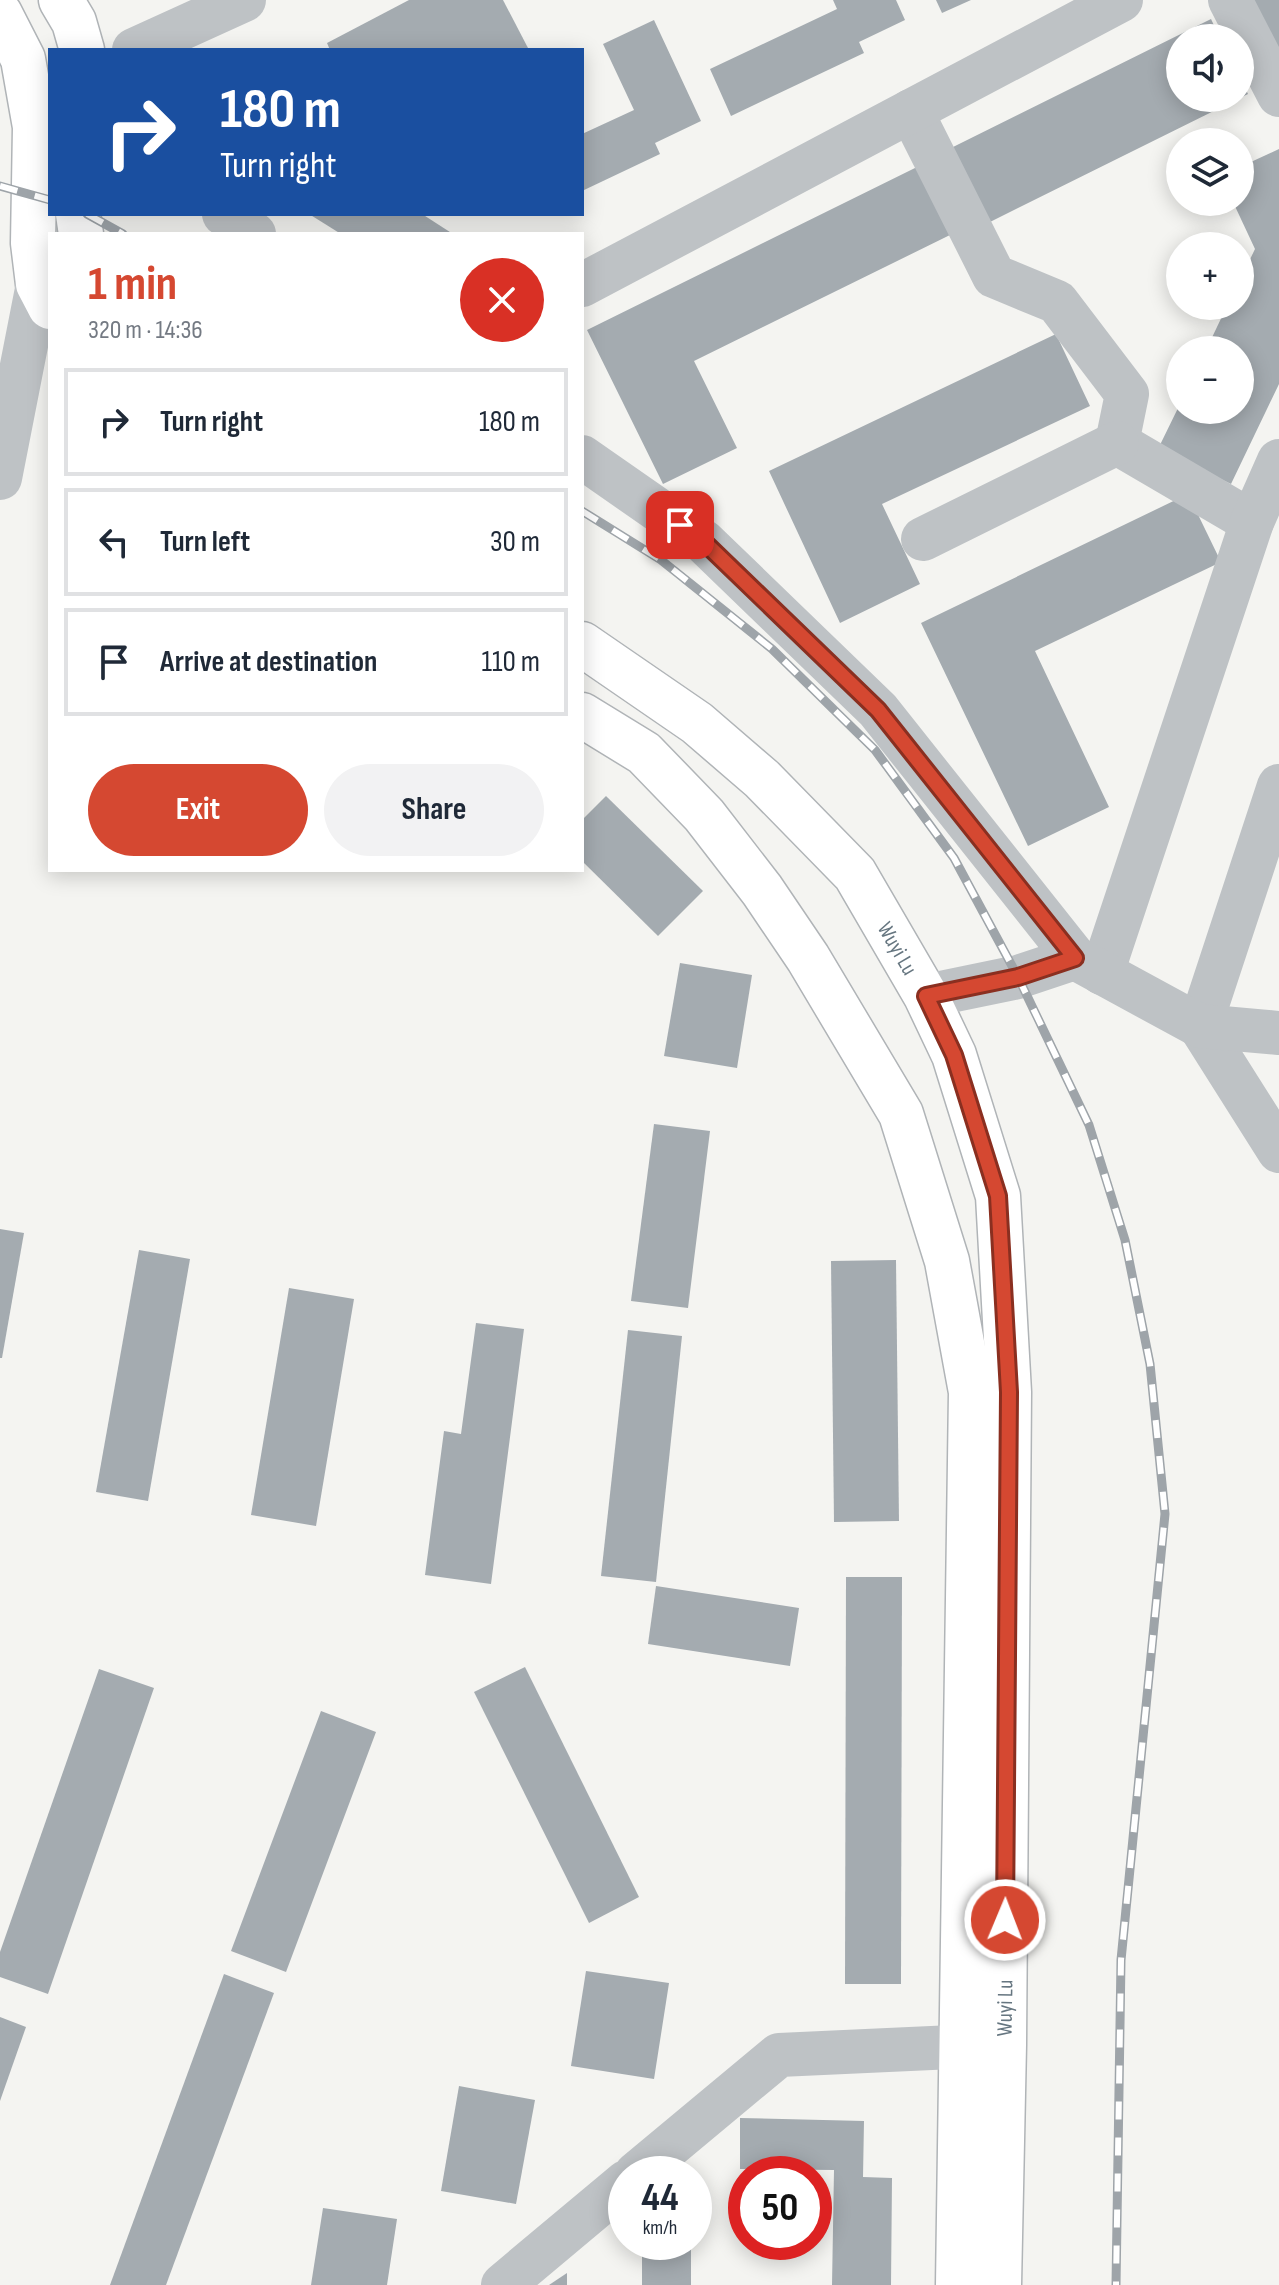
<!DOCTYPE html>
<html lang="en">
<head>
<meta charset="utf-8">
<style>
  body { margin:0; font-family:"Sofia Sans Condensed",sans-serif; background:#f2f2f3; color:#1f2937; height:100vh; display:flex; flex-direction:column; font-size:30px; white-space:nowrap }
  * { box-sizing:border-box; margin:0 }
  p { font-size:26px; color:#747a83 }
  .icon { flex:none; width:44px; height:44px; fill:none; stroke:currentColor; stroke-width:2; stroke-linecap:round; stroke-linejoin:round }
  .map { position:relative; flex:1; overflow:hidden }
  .drawer { position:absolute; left:48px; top:232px; width:536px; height:640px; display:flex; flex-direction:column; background:#fff; border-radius:0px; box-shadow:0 4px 20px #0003 }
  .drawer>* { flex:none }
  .hud { position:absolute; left:48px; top:48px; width:536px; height:168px; border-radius:0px; box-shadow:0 4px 20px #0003; background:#1a4fa0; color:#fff; overflow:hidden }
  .tools { position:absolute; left:1166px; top:24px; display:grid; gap:16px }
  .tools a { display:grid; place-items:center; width:88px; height:88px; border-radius:50%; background:#fff; box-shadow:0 4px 20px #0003; font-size:40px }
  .speed { position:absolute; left:608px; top:2156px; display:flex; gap:16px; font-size:40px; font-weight:700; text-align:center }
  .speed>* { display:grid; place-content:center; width:104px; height:104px; border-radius:50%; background:#fff; box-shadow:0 4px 20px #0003; line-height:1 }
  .speed small { font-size:20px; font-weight:400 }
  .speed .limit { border:12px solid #d22; background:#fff; color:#111 }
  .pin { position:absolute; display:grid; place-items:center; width:68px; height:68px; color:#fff; margin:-34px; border-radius:16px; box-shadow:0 4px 12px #0006 }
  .me { position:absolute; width:88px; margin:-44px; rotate:1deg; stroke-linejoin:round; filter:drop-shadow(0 0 6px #0008) }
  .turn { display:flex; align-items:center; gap:28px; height:168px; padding:0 40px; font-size:36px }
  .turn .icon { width:104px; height:104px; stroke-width:2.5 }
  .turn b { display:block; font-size:56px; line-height:68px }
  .round { display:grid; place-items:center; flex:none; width:84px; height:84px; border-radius:42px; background:#f2f2f3 }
  .summary { display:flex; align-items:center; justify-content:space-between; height:136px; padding:0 40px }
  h1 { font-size:48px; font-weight:700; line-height:60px; color:#d54831 }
  .cta { display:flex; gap:16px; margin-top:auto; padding:16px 40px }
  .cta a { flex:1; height:92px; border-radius:48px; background:#d54831; color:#fff; font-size:32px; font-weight:700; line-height:92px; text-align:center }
  .cta a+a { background:#f2f2f3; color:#1f2937 }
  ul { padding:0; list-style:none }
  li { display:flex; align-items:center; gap:24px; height:108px; margin:0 16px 12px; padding:0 24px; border:4px solid #e0e1e3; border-radius:0px }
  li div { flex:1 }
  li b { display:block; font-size:30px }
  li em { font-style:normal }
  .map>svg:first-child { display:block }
  .building { fill:#a4abb0 }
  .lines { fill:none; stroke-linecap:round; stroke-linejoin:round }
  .major-casing { stroke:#b0b4b7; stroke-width:47 }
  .minor { stroke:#bec2c5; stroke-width:44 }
  .major { stroke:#fff; stroke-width:44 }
  .rail-casing { stroke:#9ea4a9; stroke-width:9 }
  .rail { stroke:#fff; stroke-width:6; stroke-dasharray:18; stroke-linecap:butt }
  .route-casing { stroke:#8a2f20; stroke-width:20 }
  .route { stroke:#d54831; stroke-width:14 }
  .labels { text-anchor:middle; stroke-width:8; stroke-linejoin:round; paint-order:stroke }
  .street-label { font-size:22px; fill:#667680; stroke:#fff }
</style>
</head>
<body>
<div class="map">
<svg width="1279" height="2285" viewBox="0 0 1279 2285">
  <rect width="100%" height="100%" fill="#f4f4f1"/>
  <g class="building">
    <path d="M409 0H503L528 48 330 50 327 43Z"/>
    <path d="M833 0H896L905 20 859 42 864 53 731 116 710 69 837 9Z"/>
    <path d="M936 0H971L942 13Z"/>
    <path d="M1247 0H1279V64Z"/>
    <path d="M1211 19 1220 38H1180V98H1240V78L1248 94 986 224 949 149Z"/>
    <path d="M654 20 701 121 655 143 660 154 582 191V134L634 110 603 44Z"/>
    <path d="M1279 149V384L1231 484 1158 449 1180 404V410H1240V350H1206L1227 306H1240V280L1255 249 1233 202H1240V167Z"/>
    <path d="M917 167 950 235 694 361 737 448 663 484 587 330Z"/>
    <path d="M309 214H422L453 234H341Z"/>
    <path d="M1056 334 1090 406 882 504 920 584 840 623 769 471Z"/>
    <path d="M1188 494 1221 562 1035 651 1109 807 1028 846 921 623Z"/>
    <path d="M606 796 703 891 658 936 582 861V820Z"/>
    <path d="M680 963 752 975 737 1068 664 1056Z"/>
    <path d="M654 1124 710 1131 688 1308 631 1301Z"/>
    <path d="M0 1229 24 1233 2 1358H0Z"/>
    <path d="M139 1250 190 1259 148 1501 96 1492Z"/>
    <path d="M896 1260 899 1521 834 1522 831 1261Z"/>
    <path d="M289 1288 354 1299 316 1526 251 1515Z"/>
    <path d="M476 1323 524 1329 491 1584 425 1575 444 1431 461 1434Z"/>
    <path d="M628 1330 682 1336 656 1582 601 1576Z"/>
    <path d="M846 1577H902L901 1984H845Z"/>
    <path d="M656 1586 799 1608 790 1666 648 1644Z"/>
    <path d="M525 1667 639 1897 589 1923 474 1692Z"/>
    <path d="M99 1669 154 1688 48 1994 0 1977V1952Z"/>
    <path d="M321 1711 376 1732 286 1972 231 1951Z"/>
    <path d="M586 1971 669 1983 654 2079 571 2066Z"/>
    <path d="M224 1974 274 1993 166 2285H110Z"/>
    <path d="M0 2017 26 2027 0 2101Z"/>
    <path d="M459 2086 535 2100 516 2204 441 2191Z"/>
    <path d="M740 2118 864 2121 863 2177 892 2178 891 2285H832L834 2170 740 2169Z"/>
    <path d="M323 2208 397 2219 387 2285H311Z"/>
    <rect x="642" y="2242" width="49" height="43"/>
    <path d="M567 2273V2285H549Z"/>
  </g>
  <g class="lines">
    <defs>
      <g id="major">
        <path d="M61 0 74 22 82 50"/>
        <path d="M0 14 23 59 35 127 33 243 38 284 50 307"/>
        <path d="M78 214 81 234"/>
        <path id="s1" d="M582 644 697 723 762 779 855 874 926 996 954 1055 998 1196 1009 1392 1004 2045 999 2285"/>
        <path d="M582 715 644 753 704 815 762 890 808 958 901 1114 947 1261 971 1392 958 2285"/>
      </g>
    </defs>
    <use href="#major" class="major-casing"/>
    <g class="minor">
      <path d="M1230 0 1279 95"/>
      <path d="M134 50 244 0"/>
      <path d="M911 111 994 276 1057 302 1127 394 1117 443 1252 522"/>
      <path d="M224 214 254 234"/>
      <path d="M582 285 1121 0"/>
      <path d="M582 457 704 542 878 710 1075 958"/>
      <path d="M0 478 38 284 50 265"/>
      <path d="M923 539 1117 443"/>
      <path d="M1279 786 1200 1026 1279 1151"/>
      <path d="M1102 973 1252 522 1279 461"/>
      <path d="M926 996 1018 977 1075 958 1200 1026 1279 1033"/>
      <path d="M636 2174 779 2055 997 2045"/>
      <path d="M503 2285 626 2182"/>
    </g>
    <use href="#major" class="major"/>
    <defs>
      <g id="rail">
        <path d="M0 186 50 200"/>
        <path d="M87 214 123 234"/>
        <path d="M582 511 661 560 772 649 875 750 954 858 1018 977 1089 1125 1125 1240 1150 1364 1165 1514 1121 1960 1116 2285"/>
      </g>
    </defs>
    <use href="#rail" class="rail-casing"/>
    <use href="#rail" class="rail"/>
  </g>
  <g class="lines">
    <defs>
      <path id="route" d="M680 525 704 542 878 710 1075 958 1018 977 926 996 954 1055 998 1196 1009 1392 1005 1920"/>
    </defs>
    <use href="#route" class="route-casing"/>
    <use href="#route" class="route"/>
  </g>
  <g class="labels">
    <g class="street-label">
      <text dy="8" stroke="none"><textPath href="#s1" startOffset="444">Wuyi Lu</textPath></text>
      <text transform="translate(1004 2008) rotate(-89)" y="8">Wuyi Lu</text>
    </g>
  </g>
</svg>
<div class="tools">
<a><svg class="icon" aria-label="sound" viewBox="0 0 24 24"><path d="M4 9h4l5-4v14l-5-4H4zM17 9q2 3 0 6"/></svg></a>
<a><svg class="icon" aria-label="layers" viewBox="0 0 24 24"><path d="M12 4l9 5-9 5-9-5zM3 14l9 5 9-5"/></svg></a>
<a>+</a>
<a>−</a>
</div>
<div class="speed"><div>44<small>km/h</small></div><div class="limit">50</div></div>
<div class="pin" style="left:680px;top:525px;background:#d93025"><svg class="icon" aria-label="arrive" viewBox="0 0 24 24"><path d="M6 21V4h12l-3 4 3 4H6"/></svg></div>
<svg class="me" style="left:1005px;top:1920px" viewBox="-20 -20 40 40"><circle r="17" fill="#d54831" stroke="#fff" stroke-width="3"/><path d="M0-11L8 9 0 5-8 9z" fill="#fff"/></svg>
<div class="hud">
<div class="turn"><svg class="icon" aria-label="right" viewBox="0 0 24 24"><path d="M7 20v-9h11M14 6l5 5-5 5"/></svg><div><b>180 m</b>Turn right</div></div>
</div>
<section class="drawer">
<div class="summary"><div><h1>1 min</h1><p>320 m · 14:36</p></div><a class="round" style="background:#d93025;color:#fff"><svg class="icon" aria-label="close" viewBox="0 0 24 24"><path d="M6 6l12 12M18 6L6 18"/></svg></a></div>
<ul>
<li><svg class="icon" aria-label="right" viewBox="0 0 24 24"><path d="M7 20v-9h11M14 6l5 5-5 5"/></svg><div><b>Turn right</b></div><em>180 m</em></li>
<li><svg class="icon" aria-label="left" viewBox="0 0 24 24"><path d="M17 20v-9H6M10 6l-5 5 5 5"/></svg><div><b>Turn left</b></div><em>30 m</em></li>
<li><svg class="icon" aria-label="arrive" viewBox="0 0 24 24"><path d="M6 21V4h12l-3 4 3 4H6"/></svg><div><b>Arrive at destination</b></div><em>110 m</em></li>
</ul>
<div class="cta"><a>Exit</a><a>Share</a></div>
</section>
</div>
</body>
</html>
